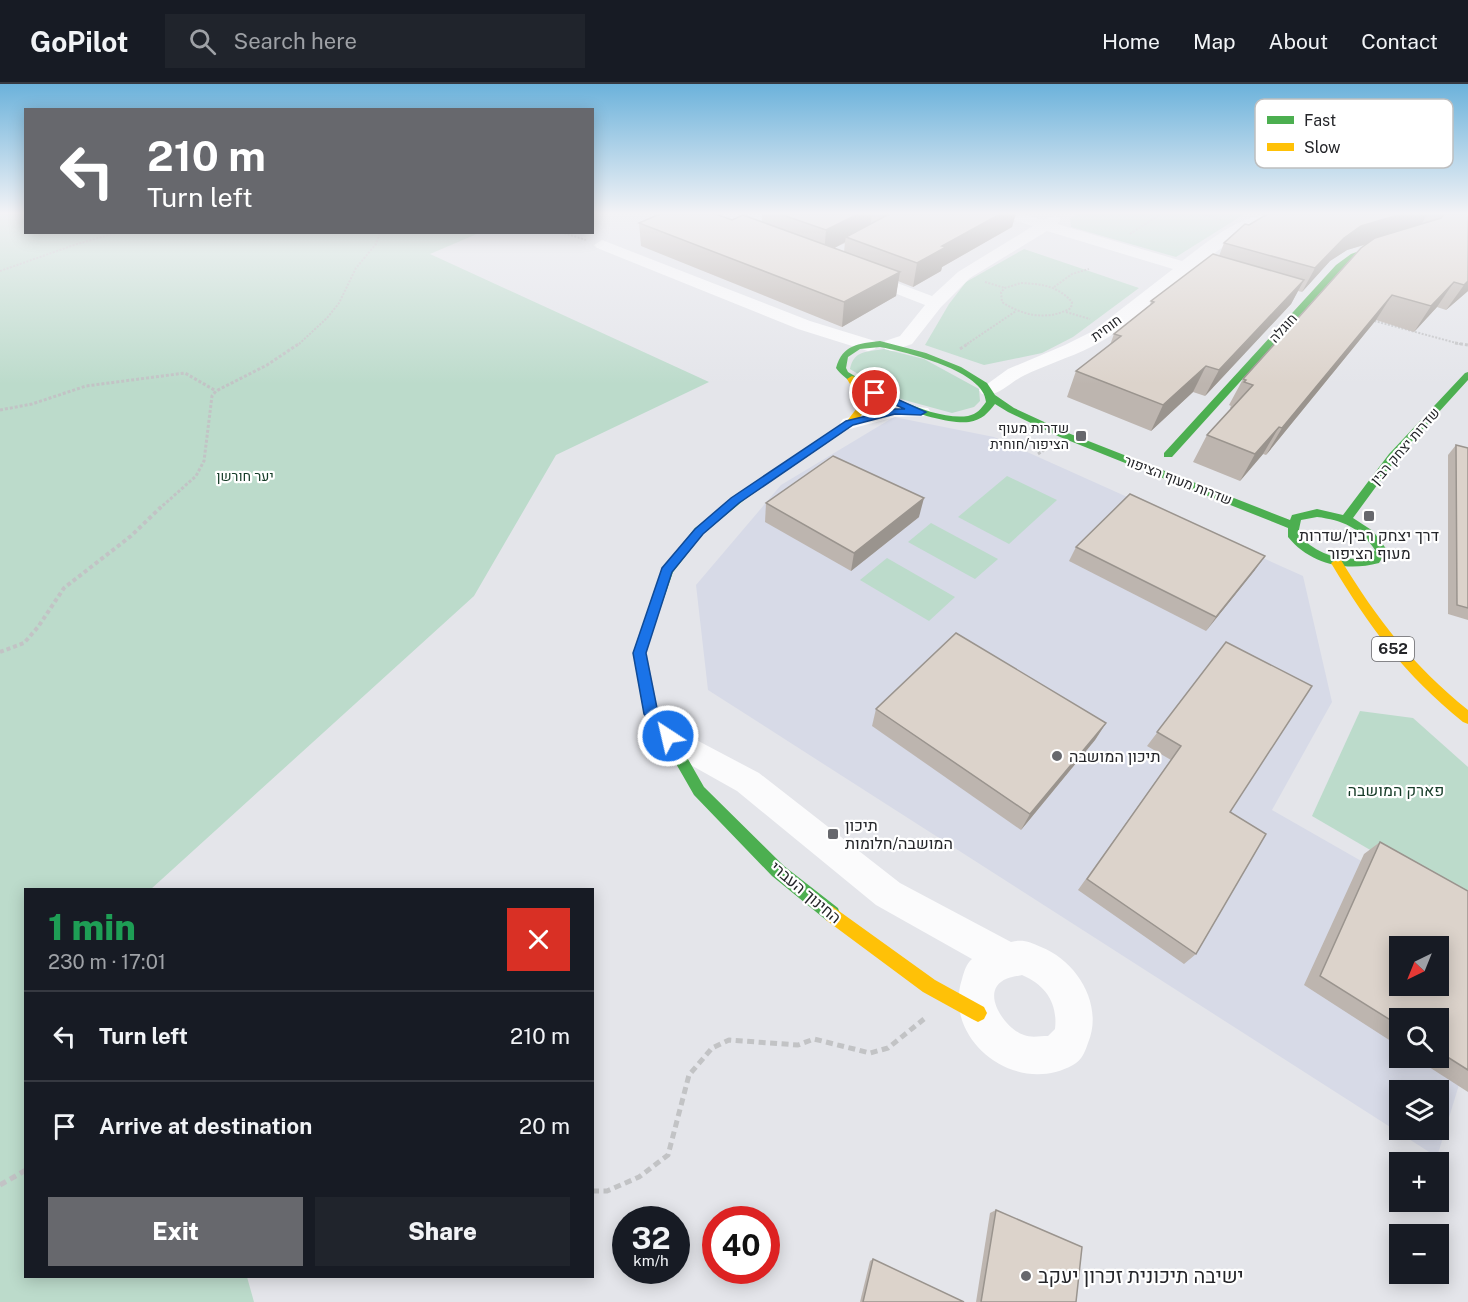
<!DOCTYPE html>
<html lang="en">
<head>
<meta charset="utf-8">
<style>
  body { margin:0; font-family:"Public Sans",Heebo,sans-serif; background:#20242c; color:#f1f3f6; height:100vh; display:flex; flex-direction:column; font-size:22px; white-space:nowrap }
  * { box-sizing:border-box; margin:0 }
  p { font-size:20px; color:#9ea1a6 }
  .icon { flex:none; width:33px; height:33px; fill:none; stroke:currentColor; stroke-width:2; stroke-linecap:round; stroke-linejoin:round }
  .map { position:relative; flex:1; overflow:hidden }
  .sheet { position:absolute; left:24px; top:804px; width:570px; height:390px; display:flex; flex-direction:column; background:#171b24; border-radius:0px; box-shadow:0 3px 15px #0003 }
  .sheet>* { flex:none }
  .hud { position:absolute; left:24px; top:24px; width:570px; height:126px; border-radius:0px; box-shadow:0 3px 15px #0003; background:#67686d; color:#fff; overflow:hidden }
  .needle { width:39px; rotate:223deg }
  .controls { position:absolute; left:1389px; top:852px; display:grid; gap:12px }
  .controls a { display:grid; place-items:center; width:60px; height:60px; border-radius:0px; background:#171b24; box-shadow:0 3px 15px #0003; font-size:30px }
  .speed { position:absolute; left:612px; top:1122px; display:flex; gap:12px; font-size:30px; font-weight:700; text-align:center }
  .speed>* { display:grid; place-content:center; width:78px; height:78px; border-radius:50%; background:#171b24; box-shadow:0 3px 15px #0003; line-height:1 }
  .speed small { font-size:15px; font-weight:400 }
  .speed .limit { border:9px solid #d22; background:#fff; color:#111 }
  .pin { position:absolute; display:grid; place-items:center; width:51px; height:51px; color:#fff; margin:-26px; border:3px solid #fff; border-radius:50%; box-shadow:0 2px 6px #0007 }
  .me { position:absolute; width:66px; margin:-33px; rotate:325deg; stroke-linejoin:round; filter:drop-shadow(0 0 4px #0008) }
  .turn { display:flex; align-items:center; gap:21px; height:126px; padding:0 24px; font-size:27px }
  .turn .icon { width:78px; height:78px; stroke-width:2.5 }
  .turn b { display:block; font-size:42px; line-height:51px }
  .round { display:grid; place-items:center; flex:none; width:63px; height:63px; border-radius:0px; background:#20242c }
  .overview { display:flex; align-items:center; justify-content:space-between; height:102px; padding:0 24px }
  h1 { font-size:36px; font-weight:800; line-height:45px; color:#1e9e55 }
  .cta { display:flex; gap:12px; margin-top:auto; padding:12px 24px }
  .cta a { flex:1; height:69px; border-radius:0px; background:#67686d; color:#fff; font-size:24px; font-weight:800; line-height:69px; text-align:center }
  .cta a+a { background:#20242c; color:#f1f3f6 }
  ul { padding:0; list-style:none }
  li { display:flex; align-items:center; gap:18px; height:90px; padding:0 24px; border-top:2px solid #363941 }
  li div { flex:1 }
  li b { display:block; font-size:22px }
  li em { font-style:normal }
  header { display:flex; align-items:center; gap:36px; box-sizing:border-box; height:84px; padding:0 30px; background:#171b24; border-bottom:2px solid #363941 }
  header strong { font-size:28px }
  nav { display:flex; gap:33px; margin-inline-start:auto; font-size:21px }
  .search { width:420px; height:54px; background:#20242c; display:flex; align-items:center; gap:15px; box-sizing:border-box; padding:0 21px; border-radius:0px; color:#9ea1a6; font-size:22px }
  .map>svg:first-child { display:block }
  .built { fill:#d7dae7; fill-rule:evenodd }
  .green { fill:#bcdbcb }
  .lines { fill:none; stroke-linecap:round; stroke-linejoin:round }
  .path-far3 { stroke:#c2c3c5; stroke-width:2; stroke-dasharray:2 1.5; stroke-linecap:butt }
  .path-far2 { stroke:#c2c3c5; stroke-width:3; stroke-dasharray:3 2; stroke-linecap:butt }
  .path-far1 { stroke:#c2c3c5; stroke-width:4; stroke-dasharray:4 3; stroke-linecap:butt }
  .path { stroke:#c2c3c5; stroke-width:5; stroke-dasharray:7 4.5; stroke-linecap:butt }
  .street { fill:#fbfbfc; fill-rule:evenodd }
  .fast { fill:#4caf50; fill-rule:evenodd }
  .slow { fill:#ffc107; fill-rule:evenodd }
  .wall { fill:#bdb5af; fill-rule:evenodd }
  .shaded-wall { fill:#9a948e }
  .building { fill:#dcd3cb; stroke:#9a948e; stroke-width:1.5; fill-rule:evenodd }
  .route { fill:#1a73e8; stroke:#114b97; stroke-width:1.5 }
  .poi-dot { fill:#67686d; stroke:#fff; stroke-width:2 }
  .labels { text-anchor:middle; stroke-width:4.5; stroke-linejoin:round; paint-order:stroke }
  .far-street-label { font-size:14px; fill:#242529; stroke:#fff }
  .far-poi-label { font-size:14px; fill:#242529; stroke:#fff; text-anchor:end }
  .far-park-label { font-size:14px; fill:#153b27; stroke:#fff }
  .shield { fill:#fff; stroke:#666669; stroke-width:1.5 }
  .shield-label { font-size:15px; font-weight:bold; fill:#242529 }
  .poi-label { font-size:16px; fill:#242529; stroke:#fff; text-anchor:start }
  .park-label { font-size:16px; fill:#153b27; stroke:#fff }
  .street-label { font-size:16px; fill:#242529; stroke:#fff }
  .near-poi-label { font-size:20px; fill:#242529; stroke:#fff; text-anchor:start }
  .key { fill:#fff; stroke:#bdbebf; stroke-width:1.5 }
  .key-label { font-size:16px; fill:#242529 }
</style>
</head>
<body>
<header>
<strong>GoPilot</strong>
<div class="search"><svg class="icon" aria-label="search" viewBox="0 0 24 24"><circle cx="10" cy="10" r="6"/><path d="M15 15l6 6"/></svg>Search here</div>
<nav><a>Home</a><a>Map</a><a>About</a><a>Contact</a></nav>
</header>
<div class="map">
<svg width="1468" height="1218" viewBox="0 0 1468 1218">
  <rect width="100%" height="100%" fill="#e4e5ea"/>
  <path class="built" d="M894 333 994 353 1303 492 1332 618 1272 726 1468 838V971L1437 1073 708 606 696 501 781 401ZM1400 862H1438V902H1400ZM1400 934H1438V974H1400ZM1400 1006H1438V1046H1400Z"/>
  <g class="green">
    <path d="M0 129H25L26 148 479 149 430 170 709 298 556 371 474 512 151 805 26 806V1192L247 1193 254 1218H0Z"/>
    <path d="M1080 129H1246L1176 173 1071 143 1070 134Z"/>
    <path d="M1024 165 1139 204 1073 253 1042 269 984 281 925 261 949 220 966 198Z"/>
    <path d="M884 265 924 275 979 305 980 317 974 323 952 329 897 314 850 285C854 266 867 268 884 265Z"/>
    <path d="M1007 392 1057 416 1009 460 958 433Z"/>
    <path d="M931 439 998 475 975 495 908 458Z"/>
    <path d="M887 474 955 513 929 537 860 496Z"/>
    <path d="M1360 627 1413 634 1468 683V823L1312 732Z"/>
  </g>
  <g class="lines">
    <g class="path-far3">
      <path d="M1199 129 1222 136"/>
      <path d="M561 148 586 156"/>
      <path d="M1130 150 1162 129"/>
      <path d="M0 187 77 160 120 148"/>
      <path d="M985 198 1005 204"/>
      <path d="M1021 199C1042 200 1058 202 1072 218L1071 224C1048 237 1023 232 1002 218L1001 208 1005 204Z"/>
      <path d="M1054 203 1072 190 1089 185"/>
      <path d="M1066 228 1090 235"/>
      <path d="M1371 236 1460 260"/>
      <path d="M299 260 327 234 339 219 356 184 376 160 380 148"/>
      <path d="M967 260 1016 227"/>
    </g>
    <g class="path-far2">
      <path d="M1455 259 1468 261"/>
      <path d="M960 265 969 259"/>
      <path d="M0 326 32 320 86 302 185 289 216 307"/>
      <path d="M1038 370 1047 364"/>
      <path d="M159 425 196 392 204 377 212 312 216 307 267 281 300 259"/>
    </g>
    <path class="path-far1" d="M0 568 24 559 38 543 64 504 131 452 161 423"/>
    <g class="path">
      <path d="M0 1101 26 1086"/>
      <path d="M592 1107H607L639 1093 668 1071 689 991 712 964 729 956 798 961 814 955 870 969 888 964 924 935"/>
    </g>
    <g class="street">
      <path d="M997 129H1020L1043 136 1054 132 1059 133 1061 136 1057 140 1182 177C1214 153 1241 129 1282 129L1280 132 1246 146 1197 182 1205 187 1203 190 1197 192 1188 189C1157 215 1127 245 1091 263 1069 274 1045 281 1023 292 1009 299 998 314 982 310L979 306 1008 285 1065 261 1093 247 1173 185 1047 147 970 194 941 223 912 260 892 267 885 265 883 261 885 257 900 252 925 221 856 194 854 191 856 188H868L932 212 958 188 1033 142 999 132Z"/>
      <path d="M602 156 810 237 875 257 877 261 875 265 868 267 798 245 597 164 594 161Z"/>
      <path d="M895 321 928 324 931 328 928 332 895 333 850 345 843 343 840 339 843 335Z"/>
      <path d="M668 641 759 689 900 799 1011 858C1023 855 1030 858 1041 863 1077 877 1104 921 1088 959 1085 968 1082 976 1073 981 1016 1013 942 956 962 895 964 888 966 880 972 875L876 821 737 707 657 662 653 653 657 644ZM1022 891C1046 901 1058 920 1055 945L1048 952C1040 952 1031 954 1024 951 1009 947 986 918 997 902 1003 894 1013 893 1022 891Z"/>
    </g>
    <g class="fast">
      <path d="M1395 154 1402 156 1357 174 1342 185 1172 373H1164V369L1336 181 1351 170Z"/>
      <path d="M880 257 926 269 961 283 987 299 995 311 1014 324 1068 349 1290 436 1292 431 1317 425 1343 431 1389 370 1465 289 1468 288V296L1397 374 1353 434 1373 447 1387 466 1379 479C1345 488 1310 480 1288 453V444L1060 353 1008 328 995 320C988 329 982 336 969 338 939 342 853 309 836 284 843 260 858 260 880 257ZM880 263C906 268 985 287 986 318 981 325 977 330 968 332 932 337 878 306 848 288L846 284 848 273 860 265ZM1317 433C1342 436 1361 444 1375 466L1371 473C1343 478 1317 472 1298 450L1301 436Z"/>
      <path d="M740 411 744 412V416L703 450 673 488 645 569 658 628 673 649 704 703 784 782 838 824 840 830 838 836 832 838 826 836 772 792 694 711 663 657 644 630 633 569 661 487 695 444Z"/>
    </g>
    <g class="slow">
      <path d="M852 292 855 293 869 315 867 325 853 341 744 416H736V412L847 337 857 324 859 315 847 295Z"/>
      <path d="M1337 475 1341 476C1377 535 1413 582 1468 626V640L1463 638C1404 590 1370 544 1331 479Z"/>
      <path d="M832 822 935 896 984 923 987 929 984 935 978 938 972 935 923 908 826 836 824 830 826 824Z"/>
    </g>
  </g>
  <g class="wall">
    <path d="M762 129H1016L1012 143 942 183 941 187 913 203 898 197 896 212 842 243 641 162 639 139 732 136 762 138ZM845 158 844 168 834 164 845 159Z"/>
    <path d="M1269 129H1468V207L1446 226 1437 223 1414 248 1376 236 1266 371 1263 370 1240 397 1193 378 1207 351 1231 325 1230 324 1231 322 1229 321 1243 295 1368 160 1347 166 1330 177 1302 208 1298 207 1291 220 1205 312 1193 308 1151 347 1067 313 1076 287 1110 261 1114 250 1150 221 1151 217 1219 172 1224 159 1249 141Z"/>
    <path d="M1456 361 1468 364V536L1448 530V371Z"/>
    <path d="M766 419 919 433 851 487 765 438Z"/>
    <path d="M1076 463 1255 486 1206 547 1069 477Z"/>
    <path d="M1226 558 1230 728 1196 870 1184 880 1078 806 1171 676 1147 662Z"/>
    <path d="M876 625 1106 639 1095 656 1021 746 872 642Z"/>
    <path d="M1380 758 1468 807V1008L1415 974H1438V934H1400V963L1304 901 1364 770Z"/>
    <path d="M996 1126 1076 1218H976L990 1129Z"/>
    <path d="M873 1175 964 1218H860L870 1177Z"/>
  </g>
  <g class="shaded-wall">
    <path d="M860 129H872L870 145 846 153 845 158 824 170 826 146Z"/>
    <path d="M883 129H901L882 139Z"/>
    <path d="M1002 129H1016L1012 143 942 183 941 187 913 203 917 179 942 162Z"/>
    <path d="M1405 129H1428L1419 144 1347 166 1330 177 1302 208 1315 184 1344 154 1361 142Z"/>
    <path d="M900 188 896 212 842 243 844 218Z"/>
    <path d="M1304 196 1291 220 1205 312 1219 286Z"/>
    <path d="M1468 197V207L1446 226 1464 201Z"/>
    <path d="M1454 198 1437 223 1414 248 1431 222Z"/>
    <path d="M1392 211 1376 236 1266 371 1282 344Z"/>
    <path d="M1206 282 1193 308 1151 347 1163 321Z"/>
    <path d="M1279 343 1263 370 1240 397 1255 370Z"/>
    <path d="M924 414 919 433 851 487 854 469Z"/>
    <path d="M1265 472 1255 486 1206 547 1216 533Z"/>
    <path d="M1106 639 1095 656 1021 746 1030 730Z"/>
  </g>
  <g class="building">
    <path d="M662 129H713L732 136 743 131 900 188 844 218 639 139Z"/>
    <path d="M777 129H860L826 146Z"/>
    <path d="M891 129H1002L942 162 946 163 917 179 846 153Z"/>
    <path d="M1269 129H1405L1361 142 1344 154 1315 184 1224 159 1245 140 1249 141Z"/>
    <path d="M1445 129H1468V197L1464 201 1454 198 1431 222 1392 211 1282 344 1279 343 1255 370 1207 351 1253 301 1244 298 1246 296 1243 295 1361 164 1375 154 1441 134Z"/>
    <path d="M1213 170 1304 196 1219 286 1206 282 1163 321 1076 287 1121 252 1114 250 1154 218 1151 217Z"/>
    <path d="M1456 361 1468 364V524L1457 521Z"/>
    <path d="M833 372 924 414 854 469 766 419Z"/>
    <path d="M1130 410 1265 472 1216 533 1076 463Z"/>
    <path d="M956 549 1106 639 1030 730 876 625Z"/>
    <path d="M1226 558 1312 602 1230 728 1266 750 1196 870 1087 795 1181 662 1157 648Z"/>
    <path d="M1380 758 1468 807V986L1438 967V934H1400V942L1320 892ZM1400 862H1438V902H1400Z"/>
    <path d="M996 1126 1082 1163 1076 1218H981Z"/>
    <path d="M873 1175 964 1218H863Z"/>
  </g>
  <linearGradient id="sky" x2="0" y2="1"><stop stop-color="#6cb2db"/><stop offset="0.43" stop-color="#f3f3f6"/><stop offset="1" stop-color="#f3f3f6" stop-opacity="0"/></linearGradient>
  <rect width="1468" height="300" fill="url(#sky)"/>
  <path class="route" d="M872 307H879L926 328 921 331 895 330 853 341 739 419 703 450 672 488 646 569 658 629 675 652 673 657H663L644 630 633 569 662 484 695 445 731 414 846 337 895 325H905L872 311Z"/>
  <g class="poi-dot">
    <rect x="1075" y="346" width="12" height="12" rx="3"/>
    <rect x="1363" y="426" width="12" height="12" rx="3"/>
    <circle cx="1057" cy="672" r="6"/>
    <rect x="827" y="744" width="12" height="12" rx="3"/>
    <circle cx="1026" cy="1192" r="6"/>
  </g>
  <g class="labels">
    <g class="far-street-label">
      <text transform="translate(1106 244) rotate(-36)" y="5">חוחית</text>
      <text transform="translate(1283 244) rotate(-48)" y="5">חוגלה</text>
      <text transform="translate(1405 362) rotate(-49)" y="5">שדרות יצחק רבין</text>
      <text transform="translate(1178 396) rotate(21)" y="5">שדרות מעוף הציפור</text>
    </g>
    <g class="far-poi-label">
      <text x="1069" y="349">שדרות מעוף<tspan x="1069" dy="16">הציפור/חוחית</tspan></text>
    </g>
    <g class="far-park-label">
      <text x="245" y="397">יער חורשן</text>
    </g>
    <rect class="shield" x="1372" y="553" width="42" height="24" rx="4.5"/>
    <g class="shield-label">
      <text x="1393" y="570">652</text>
    </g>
    <g class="poi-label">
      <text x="1369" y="457" text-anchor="middle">דרך יצחק רבין/שדרות<tspan x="1369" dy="18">מעוף הציפור</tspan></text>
      <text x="1069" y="678">תיכון המושבה</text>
      <text x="845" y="747">תיכון<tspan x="845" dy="18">המושבה/חלומות</tspan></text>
    </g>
    <g class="park-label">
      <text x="1396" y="712">פארק המושבה</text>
    </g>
    <g class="street-label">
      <text transform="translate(806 808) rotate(40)" y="6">החינוך העברי</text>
    </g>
    <g class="near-poi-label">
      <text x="1038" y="1199">ישיבה תיכונית זכרון יעקב</text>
    </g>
  </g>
  <rect x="1255" y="15" width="198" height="69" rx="9" class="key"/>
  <rect x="1267" y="32" width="27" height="8" fill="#4caf50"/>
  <rect x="1267" y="59" width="27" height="8" fill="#ffc107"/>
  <g class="key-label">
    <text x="1304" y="42">Fast</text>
    <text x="1304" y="69">Slow</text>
  </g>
</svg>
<div class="controls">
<a><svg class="needle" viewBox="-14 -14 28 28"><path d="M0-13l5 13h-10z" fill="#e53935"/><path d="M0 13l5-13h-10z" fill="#9ea1a6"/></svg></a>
<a><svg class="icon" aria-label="search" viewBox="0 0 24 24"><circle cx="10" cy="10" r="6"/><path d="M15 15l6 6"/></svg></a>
<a><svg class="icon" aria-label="layers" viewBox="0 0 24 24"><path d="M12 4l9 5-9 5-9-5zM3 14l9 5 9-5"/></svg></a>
<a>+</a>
<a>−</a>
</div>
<div class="speed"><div>32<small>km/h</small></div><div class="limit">40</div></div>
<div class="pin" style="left:875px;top:309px;background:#d93025"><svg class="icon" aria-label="arrive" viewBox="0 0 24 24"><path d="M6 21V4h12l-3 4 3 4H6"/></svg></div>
<svg class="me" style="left:668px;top:652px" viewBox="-20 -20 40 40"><circle r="17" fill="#1a73e8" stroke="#fff" stroke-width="3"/><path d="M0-11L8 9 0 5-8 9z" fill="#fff"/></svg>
<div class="hud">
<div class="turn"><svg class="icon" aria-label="left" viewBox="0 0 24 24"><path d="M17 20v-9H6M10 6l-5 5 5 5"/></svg><div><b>210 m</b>Turn left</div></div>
</div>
<section class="sheet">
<div class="overview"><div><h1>1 min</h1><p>230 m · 17:01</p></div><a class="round" style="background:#d93025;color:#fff"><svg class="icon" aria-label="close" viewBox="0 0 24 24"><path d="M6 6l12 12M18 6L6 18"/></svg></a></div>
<ul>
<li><svg class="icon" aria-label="left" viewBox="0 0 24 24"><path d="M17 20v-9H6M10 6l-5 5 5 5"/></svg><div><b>Turn left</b></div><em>210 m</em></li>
<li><svg class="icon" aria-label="arrive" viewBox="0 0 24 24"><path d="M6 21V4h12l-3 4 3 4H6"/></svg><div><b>Arrive at destination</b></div><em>20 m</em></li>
</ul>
<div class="cta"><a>Exit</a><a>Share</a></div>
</section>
</div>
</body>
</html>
